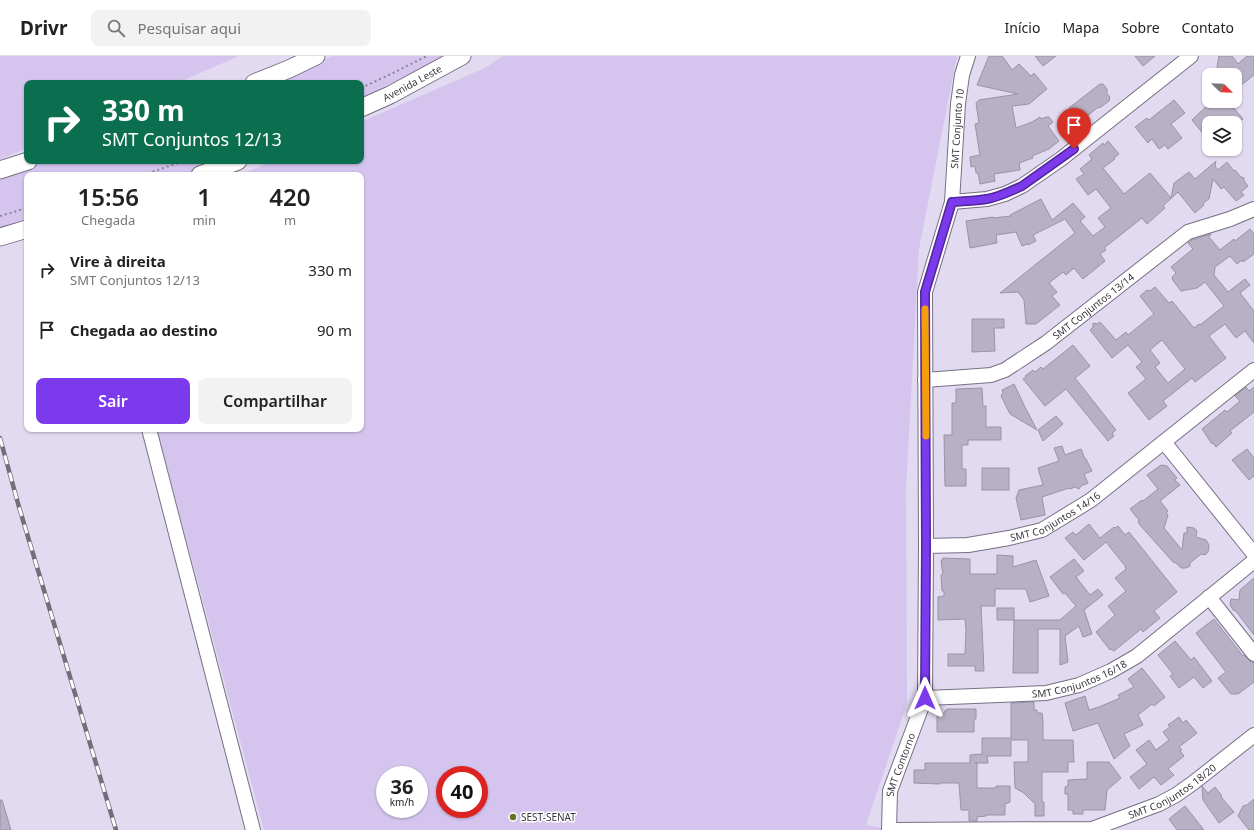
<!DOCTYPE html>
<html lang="pt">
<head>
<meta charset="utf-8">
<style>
  body { margin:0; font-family:"Noto Sans",sans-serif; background:#f2f2f2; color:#222; height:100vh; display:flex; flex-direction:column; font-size:15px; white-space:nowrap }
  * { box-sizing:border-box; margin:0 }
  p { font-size:13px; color:#767676 }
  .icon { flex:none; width:22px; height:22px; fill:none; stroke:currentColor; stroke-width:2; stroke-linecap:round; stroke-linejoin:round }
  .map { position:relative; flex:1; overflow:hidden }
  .details { position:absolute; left:24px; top:116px; width:340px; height:260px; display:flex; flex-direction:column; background:#fff; border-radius:8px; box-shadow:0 1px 3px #0004 }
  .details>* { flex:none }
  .guide { position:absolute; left:24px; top:24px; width:340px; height:84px; border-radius:8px; box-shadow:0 1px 3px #0004; background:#0b6e4f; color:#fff; overflow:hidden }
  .needle { width:26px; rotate:113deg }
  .controls { position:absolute; left:1202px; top:12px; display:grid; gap:8px }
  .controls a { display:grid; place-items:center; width:40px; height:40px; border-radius:8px; background:#fff; box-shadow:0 1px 3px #0004; font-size:20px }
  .speed { position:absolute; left:376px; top:710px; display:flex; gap:8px; font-size:20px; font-weight:700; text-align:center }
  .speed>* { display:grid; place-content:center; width:52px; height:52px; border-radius:50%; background:#fff; box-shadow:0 1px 3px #0004; line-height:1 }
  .speed small { font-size:10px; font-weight:400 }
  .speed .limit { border:6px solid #d22; background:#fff; color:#111 }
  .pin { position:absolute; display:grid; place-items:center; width:34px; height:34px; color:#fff; margin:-41px -17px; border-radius:50% 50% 50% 0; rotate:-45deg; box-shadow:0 0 4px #0007 }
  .pin .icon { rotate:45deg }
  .me { position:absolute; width:44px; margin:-22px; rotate:0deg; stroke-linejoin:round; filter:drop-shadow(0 0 3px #0008) }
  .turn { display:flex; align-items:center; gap:14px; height:84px; padding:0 12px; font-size:18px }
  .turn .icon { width:52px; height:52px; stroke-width:2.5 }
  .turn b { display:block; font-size:28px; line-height:34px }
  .eta { display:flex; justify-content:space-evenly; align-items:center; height:68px; text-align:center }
  .eta b { font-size:24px; font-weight:600; line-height:28px }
  .cta { display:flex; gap:8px; margin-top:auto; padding:8px 12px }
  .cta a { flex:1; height:46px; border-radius:8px; background:#7c3aed; color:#fff; font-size:16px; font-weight:600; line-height:46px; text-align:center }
  .cta a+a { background:#f2f2f2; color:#222 }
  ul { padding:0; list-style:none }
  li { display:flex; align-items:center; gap:12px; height:60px; padding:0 12px }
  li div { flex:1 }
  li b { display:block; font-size:15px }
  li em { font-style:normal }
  header { display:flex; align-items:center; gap:24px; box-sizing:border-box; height:56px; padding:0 20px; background:#fff; border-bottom:1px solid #e0e0e0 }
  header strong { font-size:19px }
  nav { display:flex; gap:22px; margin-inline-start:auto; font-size:14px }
  .search { width:280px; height:36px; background:#f2f2f2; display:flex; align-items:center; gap:10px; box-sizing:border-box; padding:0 14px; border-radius:8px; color:#767676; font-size:15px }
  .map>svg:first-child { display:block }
  .green { fill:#d4c4ee; fill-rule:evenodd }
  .building { fill:#b8b0c5; stroke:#9a92a7; fill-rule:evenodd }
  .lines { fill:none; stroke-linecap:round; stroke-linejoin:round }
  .minor-casing { stroke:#777084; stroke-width:16 }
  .major-casing { stroke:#777084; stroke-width:19 }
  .path { stroke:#8a8594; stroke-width:2; stroke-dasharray:2 3; stroke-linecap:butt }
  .minor { stroke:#fff; stroke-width:14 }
  .major { stroke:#fff; stroke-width:17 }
  .rail-casing { stroke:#726e7a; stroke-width:4.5 }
  .rail { stroke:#fff; stroke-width:3; stroke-dasharray:9; stroke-linecap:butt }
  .route-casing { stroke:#51269a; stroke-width:10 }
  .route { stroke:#7c3aed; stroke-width:7 }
  .slow { stroke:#f59e0b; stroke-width:7 }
  .poi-dot { fill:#617524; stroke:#fff; stroke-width:1.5 }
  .labels { text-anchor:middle; stroke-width:3; stroke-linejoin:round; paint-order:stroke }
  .street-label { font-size:10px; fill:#37343c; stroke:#fff }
  .poi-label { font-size:10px; fill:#37343c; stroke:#fff; text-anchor:start }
</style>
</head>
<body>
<header>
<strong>Drivr</strong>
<div class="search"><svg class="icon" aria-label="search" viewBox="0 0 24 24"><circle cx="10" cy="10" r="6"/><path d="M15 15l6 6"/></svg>Pesquisar aqui</div>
<nav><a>Início</a><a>Mapa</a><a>Sobre</a><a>Contato</a></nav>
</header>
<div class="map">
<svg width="1254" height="774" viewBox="0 0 1254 774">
  <rect width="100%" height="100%" fill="#e2daf0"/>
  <g class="green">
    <path d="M0 0H239L177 27H27V92L0 103Z"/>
    <path d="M332 0H446L361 42V27H263L313 9Z"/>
    <path d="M503 0H957L919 193 906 432 907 647 866 769 883 772V774H264L157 373H361V119H240L272 105H361V66L485 12ZM385 719H419V753H385ZM445 719H479V753H445Z"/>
    <path d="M27 105H203L192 119H27V173L0 181V110Z"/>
  </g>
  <g class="building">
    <path d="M989 0H1000L1003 1 1012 14 1019 8 1031 20 1034 17 1047 33 1029 48 1012 50 1016 72 1032 66 1040 61 1041 63 1046 61H1049L1053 66 1048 70 1059 85 1049 93 1032 100 1033 102 1019 107 1020 114 994 118 995 125 980 128 978 117H976L975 110 971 111 970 101 980 99 975 68 979 67 976 47 979 44 1018 38 977 29Z"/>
    <path d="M1035 0H1056L1043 10Z"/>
    <path d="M1135 0H1155L1143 10Z"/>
    <path d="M1219 0H1232L1238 8 1247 0H1254V19L1235 34V19H1224L1217 11Z"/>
    <path d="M1100 28H1103L1107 33V38L1110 41 1109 45 1101 51 1097 52 1085 62 1080 63 1077 61 1069 52Z"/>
    <path d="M1174 44 1185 57 1171 68 1182 82 1168 93 1165 89 1159 93 1152 83 1148 87 1135 71 1147 62 1149 64Z"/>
    <path d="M1212 45H1228L1243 63 1237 67H1209V85L1192 64Z"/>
    <path d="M1108 85 1119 98 1114 102 1115 103 1103 112 1124 138 1150 117 1171 142 1174 127 1189 116 1195 123 1216 105 1215 110 1218 114 1227 106 1234 115 1235 114 1241 121 1244 122V125L1248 130 1241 136 1244 139 1236 145 1224 131 1221 133 1213 123 1209 143 1203 147 1204 149 1195 157 1178 136 1163 150 1165 152 1147 168 1142 162 1104 192 1106 194 1100 198 1105 205 1083 223 1074 212 1066 219 1063 216 1049 227 1057 236 1052 240 1060 249 1036 268H1026L1024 244 1018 236 1000 237 1075 177 1065 163 1033 179 1036 185 1028 189 1027 188 1022 190 1016 176 996 179 997 187 970 192 966 165 993 161V162L1011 160 1010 159 1041 143 1052 164 1073 147 1085 161 1080 165 1093 180 1105 171 1098 162 1111 152 1096 133 1088 139 1076 123 1084 118 1080 113 1092 103 1089 99 1103 87 1104 89Z"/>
    <path d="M1250 173 1254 178V198L1243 206 1242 204 1237 208 1230 200 1215 211 1214 219 1228 236 1245 223 1250 229 1240 237 1254 255V287L1245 275 1236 282 1225 268 1209 280 1226 302 1195 326 1192 322 1163 345 1167 350 1149 364 1128 337 1146 323 1136 311 1142 306 1128 289 1112 302 1090 274 1093 271V267L1097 268 1100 266 1116 284 1126 276 1128 279 1154 258 1140 240 1147 234 1150 235 1155 231 1169 247 1172 245 1194 272 1199 268 1200 269 1224 250 1205 226 1197 232 1181 235 1172 223 1173 222 1172 221 1176 217 1171 211 1193 193 1188 187 1192 184 1211 178 1209 181 1220 194 1234 183 1235 185ZM1162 284 1185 313 1168 327 1155 311 1160 307 1150 294Z"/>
    <path d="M972 263H1004V272H994L995 295 972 296Z"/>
    <path d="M1073 289 1090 310 1075 322 1116 374 1112 377 1114 380 1108 385 1066 333 1045 350 1023 323 1026 322 1025 320 1033 314 1035 316 1041 311 1043 313Z"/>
    <path d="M1014 328 1025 351 1037 374 1010 358 1001 340 1003 337 1002 334Z"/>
    <path d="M1246 331 1249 335 1254 331V356L1230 375 1232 377 1216 391 1213 387 1212 388 1202 373 1225 354 1227 356 1240 345 1235 340Z"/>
    <path d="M982 332 983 350H986V371H1001V384H968V389H962V413H966V430H945L944 379H952V347H956V333Z"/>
    <path d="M1056 360 1063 368 1043 385 1038 374Z"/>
    <path d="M1062 390 1065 399 1081 393 1085 403H1086L1092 415 1084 418 1088 427 1081 430 1079 433 1075 431 1070 433 1069 432 1042 441 1045 459 1021 464 1016 442 1019 434 1043 429 1038 412 1059 405 1054 392Z"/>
    <path d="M1247 393 1254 402V420L1249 424 1232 404Z"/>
    <path d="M1161 409 1167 410 1177 422 1175 424 1180 429 1160 445 1168 455 1166 456 1168 459 1164 472 1182 494 1184 477H1187V471L1194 472 1197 475 1196 481 1206 484 1209 489 1208 496 1205 499 1201 498 1190 507V510L1186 512H1181L1176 507 1173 506 1139 468 1138 465 1139 464 1130 453 1142 444 1143 445 1158 433 1147 419Z"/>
    <rect x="982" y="412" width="27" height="22"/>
    <path d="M1089 468 1100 482 1114 471 1115 472 1118 470 1125 479 1129 476 1177 536 1154 555 1160 562 1143 576 1141 573 1114 595 1111 593 1110 594 1096 576 1115 559 1108 550 1126 535 1115 522 1126 513 1125 511H1126L1106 486 1084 504 1065 482 1073 476 1076 479Z"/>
    <path d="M997 499 1013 500V511L1036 504 1049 540 1030 546 1026 533H995V550H981L984 615H975V610H948V598H965L966 573 965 563 938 564V541L944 540V535H942L941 519 943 517 942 512 941 504H943V502L970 503V518H997Z"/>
    <path d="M1074 503 1084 515 1076 521 1090 539 1098 533 1103 539 1084 554 1092 578 1083 581 1079 570 1065 580 1068 606 1060 609V573H1038V617H1013L1014 564H1060L1076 550 1065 537 1063 538 1050 521Z"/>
    <path d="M1254 522V579L1235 554 1234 555 1230 549 1231 543 1239 544 1240 534Z"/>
    <rect x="997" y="552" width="17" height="12"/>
    <path d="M1214 563 1243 600 1244 599 1251 606H1254V626L1238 638H1231L1218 622 1226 616 1196 577Z"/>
    <path d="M1175 585 1191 604 1194 601 1212 625 1203 632 1194 621 1179 632 1170 620 1173 618 1158 599Z"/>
    <path d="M1142 612 1165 641 1154 650 1152 648 1138 659 1143 669 1124 678 1130 690 1114 703 1098 667 1073 675 1065 647 1085 640 1089 654 1099 651 1120 642 1118 639 1134 631 1128 623Z"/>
    <path d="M1034 646V654H1037V657H1042L1043 666V684H1073L1074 706H1068V716H1042V746H1044V760H1035V748L1024 737 1015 732 1014 706H1028V684H1011V700H987L988 707H975H977V732H996V730H1010V746L1005 748V759H986V760L977 761V765H969V754H961L959 727H940V728L914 727V714H925V707H970V699L982 698V682H1011V647Z"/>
    <path d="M947 653H976V663H974V676H937V660H941Z"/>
    <path d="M1179 661 1183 667 1186 664 1197 677 1179 691 1182 694 1180 695 1184 700 1168 713 1174 719 1161 729 1154 721 1139 733 1130 721 1147 708 1136 694 1149 684 1156 694 1169 684 1163 676 1170 671 1168 669Z"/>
    <path d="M1087 706H1109L1121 722 1107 734 1105 754H1083V758H1073V754H1068V738H1065V731L1068 730V724L1087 723Z"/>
    <path d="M1202 730 1208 737 1215 731 1222 740 1221 741 1234 756 1219 767 1203 744Z"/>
    <path d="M1254 743V774H1249L1238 760 1243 750 1247 749Z"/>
    <path d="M0 744H2L11 774H0Z"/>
    <path d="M1185 750 1204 774H1177L1169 763Z"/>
  </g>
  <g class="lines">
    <defs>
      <g id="minor">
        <path d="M952 146 987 143 1005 138 1022 130 1061 103 1191 0"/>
        <path id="s1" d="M925 324 991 319 1005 314 1046 287 1188 176 1230 163 1254 153"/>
        <path d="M149 373 253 774"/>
        <path d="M1164 386 1254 498"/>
        <path id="s2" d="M926 490 968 489 1009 482 1042 474 1091 444 1254 314"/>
        <path d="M1209 541 1254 598"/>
        <path id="s3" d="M925 642 1046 637 1079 629 1111 615 1137 600 1254 505"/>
        <path id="s4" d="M889 774 890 735 925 642 926 490 925 236 952 146 958 48 962 19 968 0"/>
        <path id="s5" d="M889 774 1092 773 1159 748 1176 739 1193 727 1254 679"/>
      </g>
      <g id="major">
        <path d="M254 27 289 13 316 0"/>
        <path id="s6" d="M361 52 390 39 462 0"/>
        <path d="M0 114 28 105"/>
        <path d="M200 119 238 105"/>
        <path d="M0 181 27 173"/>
      </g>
    </defs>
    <use href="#minor" class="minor-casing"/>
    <use href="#major" class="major-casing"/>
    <g class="path">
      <path d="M361 32 395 16 427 0"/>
      <path d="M143 119 184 105"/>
      <path d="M0 160 27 152"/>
    </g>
    <use href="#minor" class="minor"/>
    <use href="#major" class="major"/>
    <defs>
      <path id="rail" d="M0 382 19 451 116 774"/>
    </defs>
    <use href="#rail" class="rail-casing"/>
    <use href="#rail" class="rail"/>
  </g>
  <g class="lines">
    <defs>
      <path id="route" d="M925 642 926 490 925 236 952 146C963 145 975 145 987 143 999 141 1011 135 1022 130L1074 93"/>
    </defs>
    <use href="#route" class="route-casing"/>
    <use href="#route" class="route"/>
    <path class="slow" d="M925 253 926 380"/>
  </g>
  <circle class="poi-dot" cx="513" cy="761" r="4"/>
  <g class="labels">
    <g class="street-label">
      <text dy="4" stroke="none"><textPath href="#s6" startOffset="57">Avenida Leste</textPath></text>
      <text dy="4" stroke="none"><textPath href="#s4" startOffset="712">SMT Conjunto 10</textPath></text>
      <text dy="4" stroke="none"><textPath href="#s1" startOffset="190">SMT Conjuntos 13/14</textPath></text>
      <text dy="4" stroke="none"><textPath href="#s2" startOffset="135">SMT Conjuntos 14/16</textPath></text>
      <text dy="4" stroke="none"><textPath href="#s3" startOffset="157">SMT Conjuntos 16/18</textPath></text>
      <text dy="4" stroke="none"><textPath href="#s4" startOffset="67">SMT Contorno</textPath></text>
      <text dy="4" stroke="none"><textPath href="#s5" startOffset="292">SMT Conjuntos 18/20</textPath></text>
    </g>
    <g class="poi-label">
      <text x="521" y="765">SEST-SENAT</text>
    </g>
  </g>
</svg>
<div class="controls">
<a><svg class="needle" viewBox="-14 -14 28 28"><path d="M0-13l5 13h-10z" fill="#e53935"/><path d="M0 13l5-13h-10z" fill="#767676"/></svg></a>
<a><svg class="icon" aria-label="layers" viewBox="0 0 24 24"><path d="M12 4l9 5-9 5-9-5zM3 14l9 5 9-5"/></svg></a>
</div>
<div class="speed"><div>36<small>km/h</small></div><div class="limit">40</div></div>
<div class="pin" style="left:1074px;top:93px;background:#d93025"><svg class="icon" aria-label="arrive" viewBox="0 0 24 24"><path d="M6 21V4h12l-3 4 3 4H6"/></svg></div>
<svg class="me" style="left:925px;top:642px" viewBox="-20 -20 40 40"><path d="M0-17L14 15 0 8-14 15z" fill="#7c3aed" stroke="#fff" stroke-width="4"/></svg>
<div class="guide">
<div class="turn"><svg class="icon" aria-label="right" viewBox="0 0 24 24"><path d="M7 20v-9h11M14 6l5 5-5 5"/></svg><div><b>330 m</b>SMT Conjuntos 12/13</div></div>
</div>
<section class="details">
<div class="eta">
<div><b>15:56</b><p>Chegada</p></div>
<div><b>1</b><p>min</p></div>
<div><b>420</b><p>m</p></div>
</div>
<ul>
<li><svg class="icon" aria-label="right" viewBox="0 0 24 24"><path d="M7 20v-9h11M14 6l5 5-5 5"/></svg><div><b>Vire à direita</b><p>SMT Conjuntos 12/13</p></div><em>330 m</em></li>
<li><svg class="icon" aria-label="arrive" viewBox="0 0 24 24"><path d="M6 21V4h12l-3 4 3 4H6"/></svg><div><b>Chegada ao destino</b></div><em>90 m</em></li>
</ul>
<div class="cta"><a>Sair</a><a>Compartilhar</a></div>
</section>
</div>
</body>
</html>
